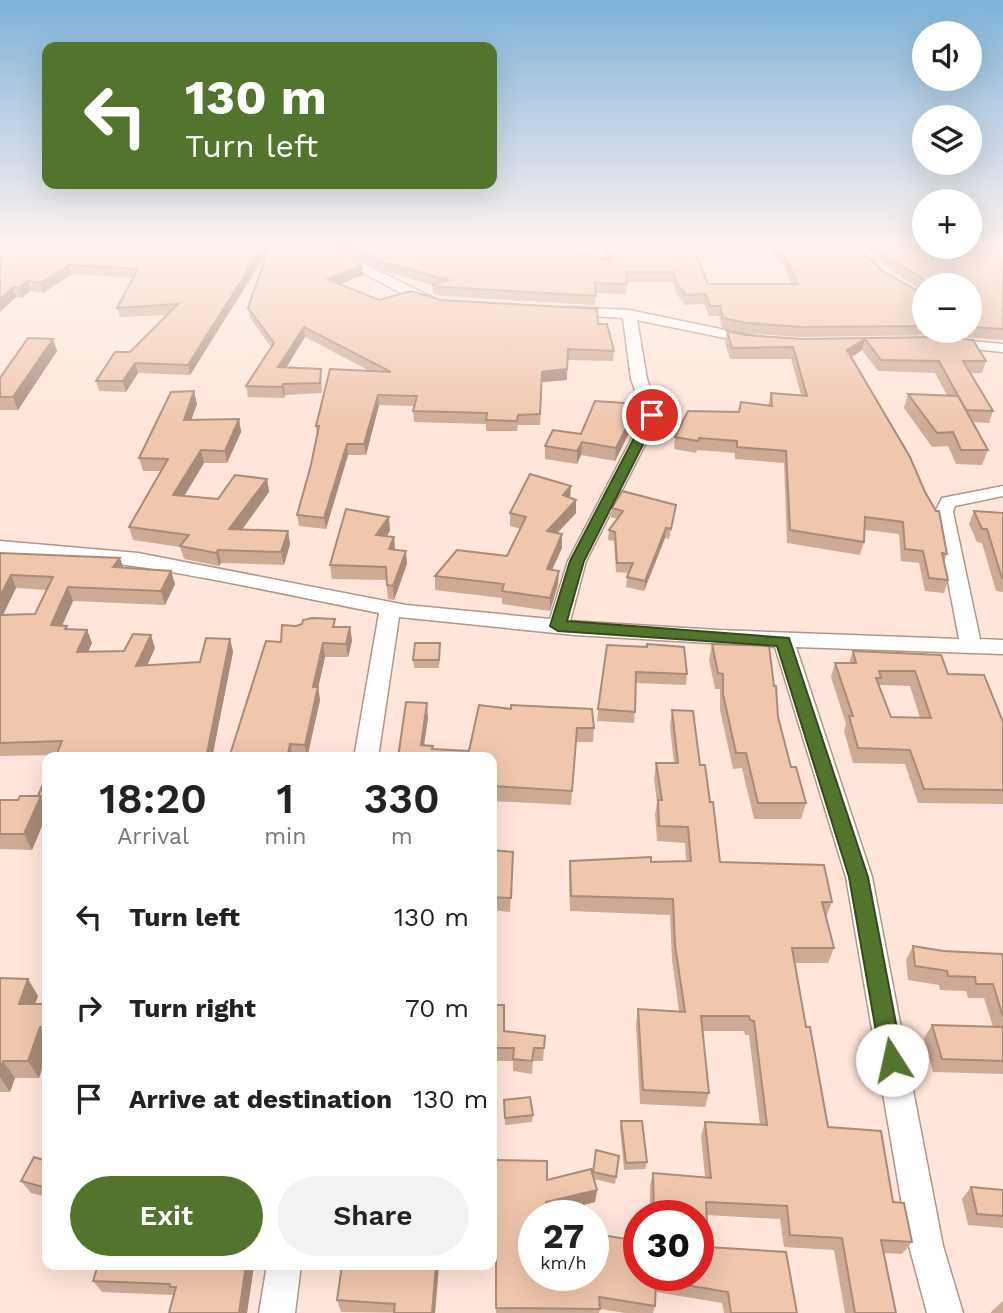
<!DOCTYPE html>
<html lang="en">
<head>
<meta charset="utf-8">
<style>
  body { margin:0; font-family:"Work Sans",sans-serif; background:#f2f2f2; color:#222; height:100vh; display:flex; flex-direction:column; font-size:26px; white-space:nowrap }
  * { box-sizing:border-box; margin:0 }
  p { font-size:23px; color:#767676 }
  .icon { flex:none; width:38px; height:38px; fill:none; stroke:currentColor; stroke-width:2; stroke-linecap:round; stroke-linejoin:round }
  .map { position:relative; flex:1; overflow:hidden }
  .panel { position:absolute; left:42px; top:752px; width:455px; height:518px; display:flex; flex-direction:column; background:#fff; border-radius:14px; box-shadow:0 7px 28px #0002 }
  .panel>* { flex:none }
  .hud { position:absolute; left:42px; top:42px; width:455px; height:147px; border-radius:14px; box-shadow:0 7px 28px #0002; background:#53742c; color:#fff; overflow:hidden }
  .buttons { position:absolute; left:912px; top:21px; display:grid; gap:14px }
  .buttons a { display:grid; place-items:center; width:70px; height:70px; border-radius:50%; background:#fff; box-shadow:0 7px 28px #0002; font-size:35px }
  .speed { position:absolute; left:518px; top:1200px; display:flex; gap:14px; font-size:35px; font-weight:700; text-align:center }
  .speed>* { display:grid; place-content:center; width:91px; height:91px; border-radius:50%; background:#fff; box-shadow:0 7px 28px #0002; line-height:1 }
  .speed small { font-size:18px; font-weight:400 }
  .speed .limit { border:10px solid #d22; background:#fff; color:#111 }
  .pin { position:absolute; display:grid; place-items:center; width:60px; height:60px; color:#fff; margin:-30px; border:4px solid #fff; border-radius:50%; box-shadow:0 2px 7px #0007 }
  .me { position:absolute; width:77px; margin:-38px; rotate:350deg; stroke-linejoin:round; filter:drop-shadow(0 0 5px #0008) }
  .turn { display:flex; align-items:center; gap:24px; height:147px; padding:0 28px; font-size:32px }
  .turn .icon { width:91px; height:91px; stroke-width:2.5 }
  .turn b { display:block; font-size:49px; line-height:60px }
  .eta { display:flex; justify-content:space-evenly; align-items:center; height:119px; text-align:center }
  .eta b { font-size:42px; font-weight:600; line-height:49px }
  .action { display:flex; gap:14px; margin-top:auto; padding:14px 28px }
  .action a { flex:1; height:80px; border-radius:42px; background:#53742c; color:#fff; font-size:28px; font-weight:600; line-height:80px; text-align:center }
  .action a+a { background:#f2f2f2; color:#222 }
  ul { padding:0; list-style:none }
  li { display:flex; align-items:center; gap:21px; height:91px; padding:0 28px }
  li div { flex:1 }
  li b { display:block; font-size:26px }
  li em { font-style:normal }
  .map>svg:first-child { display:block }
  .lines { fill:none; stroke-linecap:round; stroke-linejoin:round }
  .minor-casing { stroke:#b39689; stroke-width:3 }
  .minor { fill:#fff; fill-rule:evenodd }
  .wall { fill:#ceaa95; fill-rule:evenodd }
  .shaded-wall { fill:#a88b79 }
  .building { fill:#f0c6ad; stroke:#a88b79; stroke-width:2; fill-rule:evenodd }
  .route { fill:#53742c; stroke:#364b1d; stroke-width:2 }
</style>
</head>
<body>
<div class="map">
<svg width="1003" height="1313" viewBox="0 0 1003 1313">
  <rect width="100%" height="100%" fill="#ffe5da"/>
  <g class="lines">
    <defs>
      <g id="minor">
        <path d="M312 246H327L442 302 435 306 418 302Z"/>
        <path d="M569 307 629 310 754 336 761 340 754 344 637 320 647 379 660 415 586 561 570 621 718 630 959 639 935 512 942 498 1003 486V496L955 506 953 512 980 639 1003 640V654L796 647 872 877 943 1246 963 1313H927L909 1246 846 877 775 647 575 635 399 617 378 758H354L379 613C251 588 132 558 0 553V541L138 553 406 605 550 619 568 561 644 415 631 379 623 318 564 314V308Z"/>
        <path d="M947 339 1003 344V352L942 346 940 343Z"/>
        <path d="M267 1265H301L295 1313H259Z"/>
      </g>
    </defs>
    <use href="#minor" class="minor-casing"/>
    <use href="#minor" class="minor"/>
  </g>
  <g class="wall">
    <path d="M0 246H322L363 275 340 284 379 300H441L598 324 614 351 613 361 568 360 567 380 542 382 540 425H518L517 431H486V424L414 422 413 411 414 406 379 405 366 455H348L326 529 299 526 297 515 311 465 317 434 316 426 370 371 305 337 286 368 321 369 322 393 285 395 284 398 248 397 246 386 271 347 250 318 248 308 265 258 264 257 190 375 138 373 126 392 99 391 96 381 130 352 167 315 120 317 117 308 133 278 72 274 43 293 30 291 22 298 16 297 0 312Z"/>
    <path d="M332 246H536L550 250 607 260 603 246H692L708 284H791L782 264 770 250 771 246H855L885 273 924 294V331H970V285H924V292L896 273 864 246H1003V340L936 335 800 337 744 333 722 328 719 316H709L704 304 685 305 676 293 672 282H627L626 294 596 293 595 305 442 296 433 294 432 285 383 271Z"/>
    <path d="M727 331 746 335 802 339 939 337 986 361 982 373H970L993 411 989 423 972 422 988 450 982 465 956 464 948 446 932 447 904 408 908 394 947 395 935 373 878 371 862 350 851 357 947 554 944 562 948 580 944 593 925 591 919 563 901 561 899 534 865 530 864 542 860 555 787 543 784 463 735 459V453L697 450 696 453 674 449 675 437 739 412 768 406 771 393 801 395 791 359H730L725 342Z"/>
    <path d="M53 339 57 351 18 410H0V378Z"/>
    <path d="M194 391 197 404 191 420 239 419 241 432 227 463H204L184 496 218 499 267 479 269 492 242 530 288 531 290 544 284 565 221 563 219 566 184 559 180 547 133 540 129 527 161 471H143L139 458Z"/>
    <path d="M637 417 615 461 581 455 577 464 545 459V446Z"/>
    <path d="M570 498 576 500V513L557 533 562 548 552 570 558 584 550 611 502 604V598L435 590V576L507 556 521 529 510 526V513Z"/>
    <path d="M676 505 669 539 665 538 644 591 626 587 627 577 629 573 616 572 614 541 608 540 609 530 617 519 611 517 612 508Z"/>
    <path d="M974 511 1003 513V592L996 591 982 543 977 542 969 524Z"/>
    <path d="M390 531 386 536 394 537 395 550 407 564 394 600 388 599 386 580 332 579 330 565Z"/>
    <path d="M0 553 120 558 123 568 175 584 165 605 73 601 62 626H67L68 629 87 630 92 643 88 652 124 651 155 648 147 665 200 662 230 639 233 652 212 758H55L56 755 0 756ZM16 588 47 590 35 614 3 615Z"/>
    <path d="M336 627H350L352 641 348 657H325L318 688 320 700 307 758H229L281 642Z"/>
    <path d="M712 644 778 717 791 767 806 803 801 819H754L742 768 733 769 720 710V689H715L709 660Z"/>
    <path d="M607 645 687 674 686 685 636 683 634 723 597 721Z"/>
    <path d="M440 651 439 668H414L413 660Z"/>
    <path d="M853 651 948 674 1003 722V804L918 803 905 764 853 763 844 731 846 724 831 677 835 663H849ZM879 685 910 686 920 718 891 717Z"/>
    <path d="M479 705 594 728 593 742H576L571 805 492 801V758H398L428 718 424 745 433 749 469 751Z"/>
    <path d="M672 710 700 765 710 802 720 862 832 902 826 917 834 948 828 963H795L806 1027 828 1127 893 1202 912 1242 902 1254 883 1253 896 1313H845L834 1250 784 1247 780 1219 706 1215 708 1247 797 1313H724L722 1303 656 1292 655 1306 653 1313H625L600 1309 599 1313H496V1228H492V1160L547 1180 592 1173 596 1150 619 1156 615 1184 594 1179 597 1190 595 1202 546 1214 534 1276H639L698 1216H650V1186L653 1173 705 1177 701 1136 705 1122 760 1125 749 1035H745L744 1031H703L709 1093 705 1107 640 1104 636 1024 638 1009 679 1011 672 960 670 915 570 911 569 876 570 861H686L685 843 657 841 655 815 657 802 654 779 656 763H674L670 726Z"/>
    <path d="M47 775V814L32 850 0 849V800H18L38 796Z"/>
    <path d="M492 850 513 852 510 912 492 910Z"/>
    <path d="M913 946 1003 958V1074L933 1072 924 1038 932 1025 993 1027 984 998H968L966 991 940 990 939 985 908 980 906 960Z"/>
    <path d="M0 978 28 979 38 996 35 1004H47V1053L39 1078H15L10 1092H0Z"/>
    <path d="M492 1005 504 1031 545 1036 543 1061H533L532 1074 513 1071V1061H492Z"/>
    <path d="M504 1100 533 1115 532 1122 505 1125Z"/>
    <path d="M621 1121 647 1162 645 1169 624 1170 620 1128Z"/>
    <path d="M47 1161V1197L31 1193 21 1181Z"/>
    <path d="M971 1187 1003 1190V1228L968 1225 962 1199Z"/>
    <path d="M254 1265 247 1313H169L174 1295 102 1292 93 1281Z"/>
    <path d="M342 1265H439L435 1313 341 1312 337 1300Z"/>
    <path d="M1003 1301V1313H991V1312Z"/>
  </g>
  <g class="shaded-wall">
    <path d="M262 248 264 257 190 375 188 365Z"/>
    <path d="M69 265 72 274 43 293 40 283Z"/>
    <path d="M362 266 363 275 328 289 327 279Z"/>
    <path d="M27 281 30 291 22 298 19 288Z"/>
    <path d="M13 287 16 297 0 312V299Z"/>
    <path d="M304 327 305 337 280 378 278 367Z"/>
    <path d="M53 339 57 351 18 410 13 397Z"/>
    <path d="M865 339 862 350 844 362 847 350Z"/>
    <path d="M135 363 138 373 126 392 123 381Z"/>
    <path d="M567 369V380L542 382 540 425 542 372Z"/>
    <path d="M283 384 285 395 284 398 282 387Z"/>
    <path d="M194 391 197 404 187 432 184 420Z"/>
    <path d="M378 395 379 405 366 455 364 444Z"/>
    <path d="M638 404 637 417 615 461 616 448Z"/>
    <path d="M239 419 241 432 227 463 225 451Z"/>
    <path d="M582 442 581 455 577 464V451Z"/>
    <path d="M347 444 348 455 326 529 324 518Z"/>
    <path d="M201 450 204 463 177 508 173 495Z"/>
    <path d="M267 479 269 492 232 543 229 529Z"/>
    <path d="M571 486 570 499 563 495Z"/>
    <path d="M576 500V513L546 545 547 531Z"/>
    <path d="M389 517 390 531 378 549 376 535Z"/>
    <path d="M666 528 665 538 644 591 645 581Z"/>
    <path d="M288 531 290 544 284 565 281 552Z"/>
    <path d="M562 534V548L546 583 547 569Z"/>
    <path d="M394 537 395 550 389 549Z"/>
    <path d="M218 550 221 563 219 566 216 553Z"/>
    <path d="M406 551 407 564 394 600 393 586Z"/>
    <path d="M120 558 124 571 113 567Z"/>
    <path d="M171 571 175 584 165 605 161 591Z"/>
    <path d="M559 571 558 584 550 611V598Z"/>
    <path d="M11 575 16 588 0 621V596Z"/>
    <path d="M68 587 73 601 56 639 51 625Z"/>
    <path d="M350 627 352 641 348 657 346 644Z"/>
    <path d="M87 630 92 643 82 665 77 652Z"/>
    <path d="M151 635 155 648 141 679 136 666Z"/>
    <path d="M230 639 233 652 212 758H206Z"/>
    <path d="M323 643 325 657 318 688 320 700 307 758 305 745 313 687Z"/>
    <path d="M427 703 428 718 422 758 421 745Z"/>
    <path d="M290 744 293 758H287Z"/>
    <path d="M41 796 47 810V814L32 850 24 834Z"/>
    <path d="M28 979 38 996 29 1021 19 1004Z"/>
    <path d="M40 1027 47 1039V1053L39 1078 28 1061Z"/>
    <path d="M3 1061 15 1078 10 1092 0 1077V1071Z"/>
    <path d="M597 1190 595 1202 545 1215 546 1202Z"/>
    <path d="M246 1265H254L247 1313H239Z"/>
    <path d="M436 1265H439L435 1313H432Z"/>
  </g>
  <g class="building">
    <path d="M0 246H322L362 266 327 279 379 300 411 291 441 300 597 309 598 324H607L614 351 568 349 567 369 542 372 540 414 518 415 517 421 486 420 487 413 413 411 417 396 378 395 364 444H347L324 518 297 515 311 465 319 426H316L330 369 391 372 304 327 278 367 321 369 320 383 283 384 282 387 246 386 274 343 248 308 268 250 262 248 188 365 135 363 123 381H96L115 352H130L178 304 117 308 138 269 69 265 40 283 27 281 19 288 13 287 0 299Z"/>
    <path d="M350 246H536L550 250 557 246 611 261 606 246H692L708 284H798L784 255 776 246H855L885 273 924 294V326L802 327 746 323 723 318 720 306H710L705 294 686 295 677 284 673 272H626L627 284 595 283 596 296 442 287 432 285 448 280 382 262Z"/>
    <path d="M877 246H924V247L1003 246V329L970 327V285H928V283L898 263Z"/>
    <path d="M727 331 746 335 802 339 939 337 973 340 986 361H963L993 411 966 410 939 361 881 360 865 339 847 350 910 457 925 492 936 511H939L947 554 942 553 948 580 929 578 923 551 905 549 903 522 865 517 864 542 790 530 786 451 737 447V441L699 438 698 441 675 437 688 411 739 412 741 402 772 406 771 393 807 396 793 347 732 348Z"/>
    <path d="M28 338 53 339 13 397H0V378Z"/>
    <path d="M194 391 184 420 239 419 225 451 201 450 173 495 218 499 235 475 267 479 229 529 288 531 281 552 218 550 216 553 180 546 189 535 129 527 168 459 139 458 171 392Z"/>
    <path d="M908 394 958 396 988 450H961L953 432 937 433Z"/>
    <path d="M595 401 638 404 616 448 582 442 577 451 545 446 553 430 581 434Z"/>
    <path d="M530 474 571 486 563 495 576 500 547 531 562 534 547 569 559 571 550 598 502 591 504 584 435 576 457 550 507 556 526 517 510 513Z"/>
    <path d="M622 491 676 505 671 529 666 528 645 581 627 577 633 563H617L615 532 609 530 623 511 612 508Z"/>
    <path d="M346 509 389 517 376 535 394 537 389 549 406 551 393 586 387 585 386 567 330 565Z"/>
    <path d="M974 511 1003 513V578H1002L987 529H982Z"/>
    <path d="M0 553 120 558 113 567 171 571 161 591 68 587 51 625 67 626 65 629 87 630 77 652 124 651 133 634 151 635 136 666 200 662 206 638 230 639 206 758H55L62 741 0 743V615L35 614 53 577 11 575 0 596Z"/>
    <path d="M312 618 335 619 333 627H350L346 644 323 643 313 687H318L305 745 290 744 287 758H229L266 641 281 642 282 625 296 626 302 624 303 620Z"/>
    <path d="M415 643H440L439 660H413Z"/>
    <path d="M647 644 684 647 687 674 636 672 635 712 598 709 607 645 647 647Z"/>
    <path d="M712 644 769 646 774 686H776L778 717 791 767H796L806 803H758L746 753H736L723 694V674L718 673Z"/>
    <path d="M853 651 941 655 948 674 984 675 1003 722V790L924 789 910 750 858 748 849 716H853L835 663H856ZM879 671H915L931 718 891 717 876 678H881Z"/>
    <path d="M406 702 427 703 421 745 433 746 432 749 469 751 479 705 511 709V705L592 709 594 728H577L572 791 492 786V758H398Z"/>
    <path d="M672 710 693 711 700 765H705L710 802H713L720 862 824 865 832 902H822L834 948H792L806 1027H810L828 1127 881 1131 893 1202 904 1203 912 1242 881 1240 896 1313H855L842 1238 790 1235 787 1206 706 1202 708 1247 786 1252 797 1313H731L728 1292 656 1280 655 1306 599 1297 600 1309 496 1308V1215H492V1160L547 1161V1180L591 1169 597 1190 546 1202V1216H534V1276H593V1236L602 1235 639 1241V1276H698V1216H654L653 1173 711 1178 705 1122 767 1125 754 1021 750 1020 749 1016H701L709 1093 643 1090 638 1009 685 1012 675 945 673 899 571 896 570 861 651 857V862L691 861 688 827 659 826 658 800H662L656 763H678Z"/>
    <path d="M47 775V796H38Z"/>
    <path d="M20 796H41L24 834H0V800H18Z"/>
    <path d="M492 850 513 852 511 898 492 897Z"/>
    <path d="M913 946 943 951 1002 954 1003 958V1017L993 984H976L975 977 948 976 947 971 915 966Z"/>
    <path d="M0 978 28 979 19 1004H47V1027H40L28 1061H3L0 1071Z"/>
    <path d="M492 1005H504V1031L545 1036 544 1048H534L532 1061 513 1059 514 1048H492Z"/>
    <path d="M932 1025 1003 1027V1061L942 1059Z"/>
    <path d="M530 1097 533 1115 505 1118 504 1100Z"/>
    <path d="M621 1121H642L647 1162 626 1163Z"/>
    <path d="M596 1150 619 1156 616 1177 593 1172Z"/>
    <path d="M34 1157 47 1161V1188L21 1181Z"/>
    <path d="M971 1187 1003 1190V1216L977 1214Z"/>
    <path d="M98 1265H246L239 1313H169L176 1287H170V1284L93 1281Z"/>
    <path d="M342 1265H436L432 1313H394L395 1304 337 1300Z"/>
  </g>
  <linearGradient id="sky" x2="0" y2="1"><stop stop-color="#7eb2da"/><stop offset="0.57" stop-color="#fff3ee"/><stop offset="1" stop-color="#fff3ee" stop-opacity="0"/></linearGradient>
  <rect width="1003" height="429" fill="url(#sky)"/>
  <path class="route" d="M652 412 658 415 584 561 567 621 789 638 868 877 903 1060 900 1068 892 1071 884 1068 881 1060 849 877 777 646 558 631 550 626 570 561 646 415Z"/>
</svg>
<div class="buttons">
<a><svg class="icon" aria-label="sound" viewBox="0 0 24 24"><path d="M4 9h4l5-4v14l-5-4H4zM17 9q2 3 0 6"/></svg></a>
<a><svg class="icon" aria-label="layers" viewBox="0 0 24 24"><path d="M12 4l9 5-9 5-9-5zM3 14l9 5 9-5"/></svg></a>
<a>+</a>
<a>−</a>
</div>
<div class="speed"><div>27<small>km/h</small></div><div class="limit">30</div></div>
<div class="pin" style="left:652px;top:415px;background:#d93025"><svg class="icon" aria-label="arrive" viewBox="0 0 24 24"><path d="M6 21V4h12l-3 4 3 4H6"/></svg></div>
<svg class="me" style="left:892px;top:1060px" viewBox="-20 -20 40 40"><circle r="19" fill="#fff"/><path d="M0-13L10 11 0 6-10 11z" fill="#53742c"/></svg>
<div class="hud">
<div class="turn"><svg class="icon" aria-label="left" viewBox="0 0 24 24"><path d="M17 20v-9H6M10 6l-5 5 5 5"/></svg><div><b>130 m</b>Turn left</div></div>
</div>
<section class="panel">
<div class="eta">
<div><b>18:20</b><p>Arrival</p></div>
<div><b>1</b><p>min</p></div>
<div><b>330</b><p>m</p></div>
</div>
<ul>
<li><svg class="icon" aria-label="left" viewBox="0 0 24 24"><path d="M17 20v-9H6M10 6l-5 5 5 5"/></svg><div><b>Turn left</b></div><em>130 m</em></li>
<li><svg class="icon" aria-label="right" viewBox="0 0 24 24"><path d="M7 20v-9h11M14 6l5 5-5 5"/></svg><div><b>Turn right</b></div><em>70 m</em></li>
<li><svg class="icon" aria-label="arrive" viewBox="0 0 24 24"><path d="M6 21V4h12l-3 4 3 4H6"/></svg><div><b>Arrive at destination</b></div><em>130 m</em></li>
</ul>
<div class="action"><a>Exit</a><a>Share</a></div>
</section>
</div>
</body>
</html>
